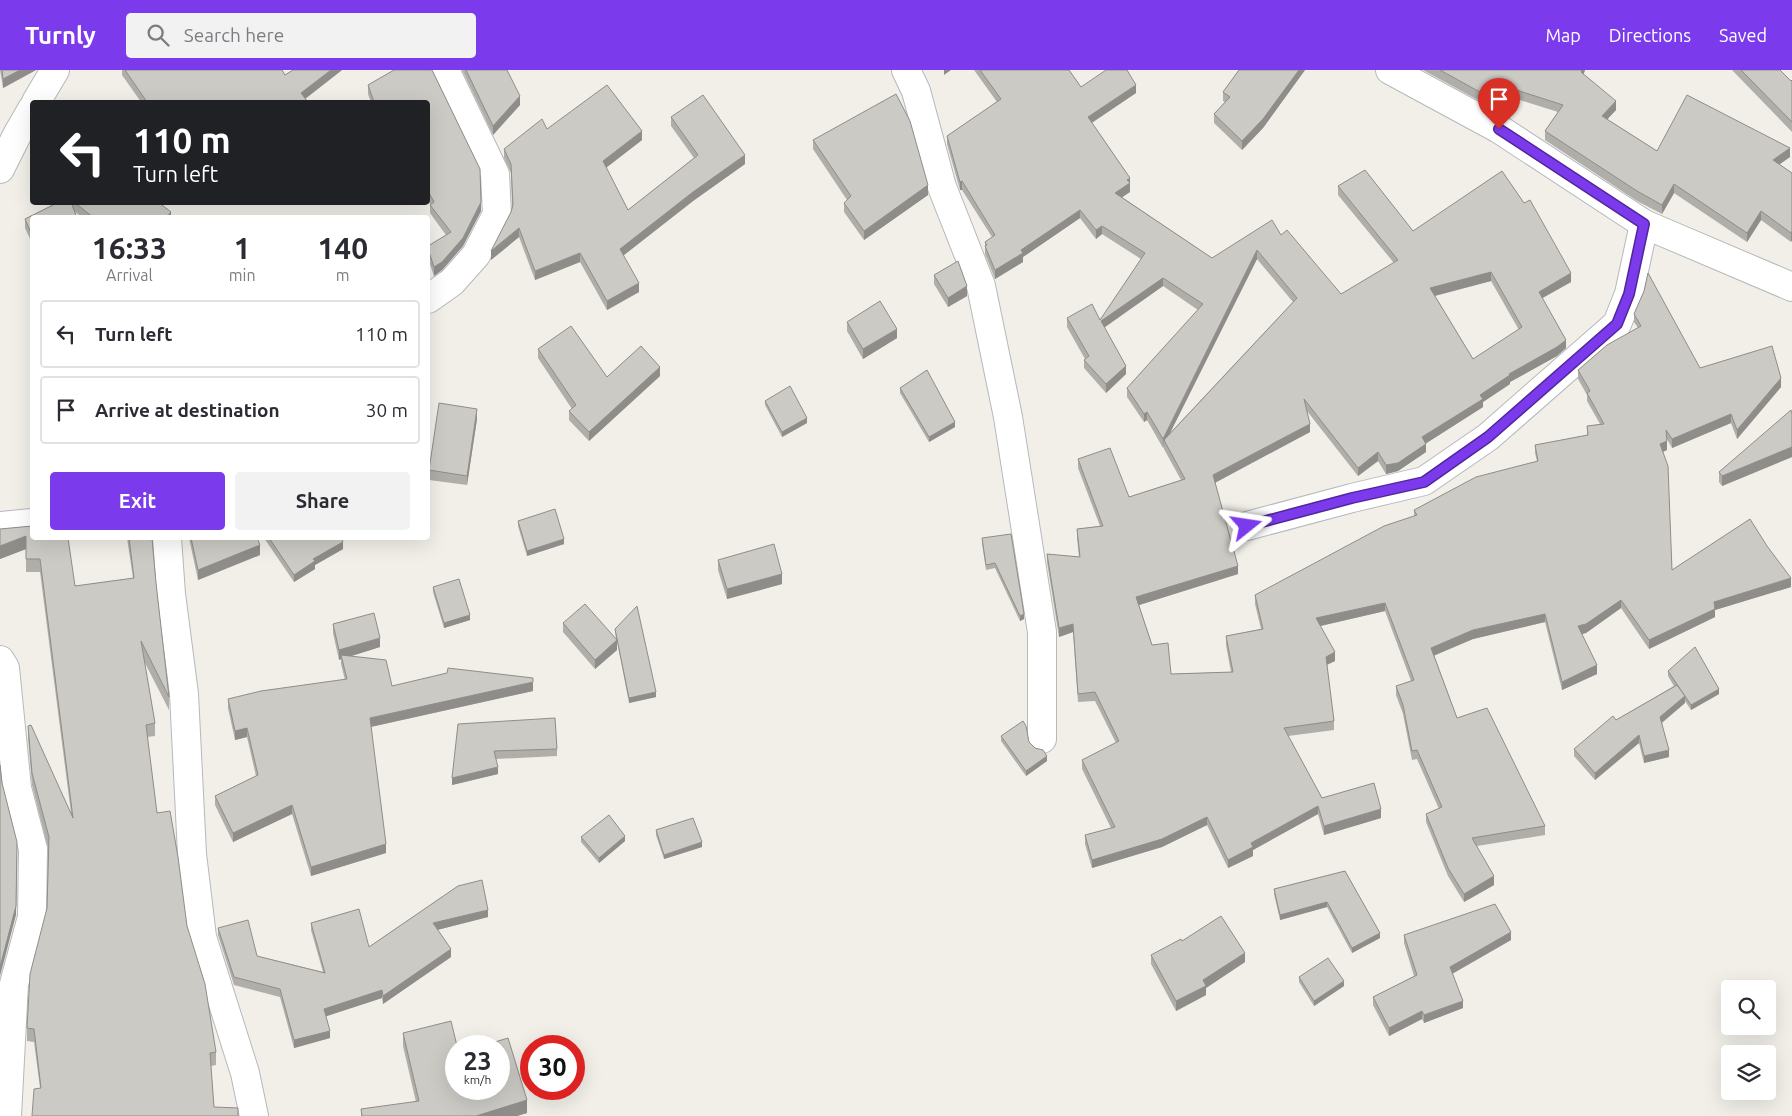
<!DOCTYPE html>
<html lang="en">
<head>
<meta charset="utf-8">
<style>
  body { margin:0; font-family:Ubuntu,sans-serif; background:#f2f2f3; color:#2b2b33; height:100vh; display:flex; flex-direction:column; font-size:19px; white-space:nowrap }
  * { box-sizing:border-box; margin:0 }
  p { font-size:16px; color:#7c7c81 }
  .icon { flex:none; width:28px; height:28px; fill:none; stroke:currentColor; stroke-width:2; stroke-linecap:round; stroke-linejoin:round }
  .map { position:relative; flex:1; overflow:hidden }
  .details { position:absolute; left:30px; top:145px; width:400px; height:325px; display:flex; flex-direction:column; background:#fff; border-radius:5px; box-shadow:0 5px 20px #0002 }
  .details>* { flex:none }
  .guide { position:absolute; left:30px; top:30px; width:400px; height:105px; border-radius:5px; box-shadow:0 5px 20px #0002; background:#202124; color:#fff; overflow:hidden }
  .tools { position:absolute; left:1721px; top:910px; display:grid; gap:10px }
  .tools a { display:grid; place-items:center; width:55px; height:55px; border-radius:5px; background:#fff; box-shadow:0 5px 20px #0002; font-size:25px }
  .speed { position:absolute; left:445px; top:965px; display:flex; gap:10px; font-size:25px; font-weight:700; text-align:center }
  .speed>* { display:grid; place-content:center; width:65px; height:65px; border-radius:50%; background:#fff; box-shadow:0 5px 20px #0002; line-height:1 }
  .speed small { font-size:12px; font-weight:400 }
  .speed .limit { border:8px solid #d22; background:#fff; color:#111 }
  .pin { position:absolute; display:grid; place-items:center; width:42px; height:42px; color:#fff; margin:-51px -21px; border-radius:50% 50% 50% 0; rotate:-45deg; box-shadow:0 0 5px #0007 }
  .pin .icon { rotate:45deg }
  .me { position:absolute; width:55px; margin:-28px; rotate:75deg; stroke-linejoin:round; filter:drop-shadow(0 0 4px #0008) }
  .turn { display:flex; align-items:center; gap:18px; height:105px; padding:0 20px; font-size:22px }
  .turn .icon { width:65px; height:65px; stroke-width:2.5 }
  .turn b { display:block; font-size:35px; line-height:42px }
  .eta { display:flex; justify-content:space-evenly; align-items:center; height:85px; text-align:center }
  .eta b { font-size:30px; font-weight:700; line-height:35px }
  .primary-button { display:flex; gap:10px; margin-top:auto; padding:10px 20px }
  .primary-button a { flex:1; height:58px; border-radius:5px; background:#7c3aed; color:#fff; font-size:20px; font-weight:700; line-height:58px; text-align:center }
  .primary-button a+a { background:#f2f2f3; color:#2b2b33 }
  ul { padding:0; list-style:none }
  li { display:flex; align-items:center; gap:15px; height:68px; margin:0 10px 8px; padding:0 10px; border:2px solid #e1e1e2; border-radius:5px }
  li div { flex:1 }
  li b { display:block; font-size:19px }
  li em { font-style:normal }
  header { display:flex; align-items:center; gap:30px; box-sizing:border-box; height:70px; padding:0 25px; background:#7c3aed; color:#fff }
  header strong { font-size:24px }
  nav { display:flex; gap:28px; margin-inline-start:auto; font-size:18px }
  .search { width:350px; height:45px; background:#f2f2f3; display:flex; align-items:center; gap:12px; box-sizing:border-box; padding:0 18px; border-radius:5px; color:#7c7c81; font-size:19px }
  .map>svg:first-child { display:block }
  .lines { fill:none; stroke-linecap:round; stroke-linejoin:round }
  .minor-casing { stroke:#b5b8bc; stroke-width:30 }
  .minor { stroke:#fff; stroke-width:28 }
  .wall { fill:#afaea9; fill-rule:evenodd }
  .shaded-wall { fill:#8f8d8a }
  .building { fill:#cccac5; stroke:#8f8d8a; fill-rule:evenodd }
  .route-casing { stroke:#51269a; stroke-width:12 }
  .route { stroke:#7c3aed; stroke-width:9 }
</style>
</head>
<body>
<header>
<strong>Turnly</strong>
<div class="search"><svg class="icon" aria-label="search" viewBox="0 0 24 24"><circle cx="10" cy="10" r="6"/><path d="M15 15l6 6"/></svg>Search here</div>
<nav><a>Map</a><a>Directions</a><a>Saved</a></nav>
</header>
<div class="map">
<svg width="1792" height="1046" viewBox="0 0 1792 1046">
  <rect width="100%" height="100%" fill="#f1efe8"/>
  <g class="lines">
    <defs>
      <g id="minor">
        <path d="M906 0 916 21 942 117 981 216 1008 347 1042 562V669"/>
        <path d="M1390 0 1499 59 1644 154 1792 217"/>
        <path d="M36 32 55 0"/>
        <path d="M0 99 17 65 32 39"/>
        <path d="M428 229 452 212 476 185 497 144 495 104 445 0"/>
        <path d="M0 456 32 453"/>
        <path d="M1247 456 1352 428 1424 411 1488 367 1617 254 1629 224 1644 154"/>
        <path d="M167 468 171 524 184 624 192 784 202 867 245 1003 254 1046"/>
        <path d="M0 590 5 598 17 718 33 779 32 847 14 914 7 1046"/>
      </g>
    </defs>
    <use href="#minor" class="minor-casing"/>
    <use href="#minor" class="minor"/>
  </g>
  <g class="wall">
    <path d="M0 0H36L3 18Z"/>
    <path d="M122 0H282L285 5 293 0H342L305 29 308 32H141L122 5Z"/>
    <path d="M394 0H432L480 99 481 141 463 176 442 200 434 206 428 188V176L446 165 430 143V134L428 130V32H371L368 24V15Z"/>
    <path d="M462 0H507L520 35 493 65Z"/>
    <path d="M974 0H1069L1081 17 1136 23 1092 53 1130 108V122L1122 127 1212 188 1281 165 1341 224 1394 193 1338 125V116L1413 161 1571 212 1542 228 1566 278 1557 286 1510 312V314L1483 332V337L1426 373V382L1398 401 1386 404 1378 391 1358 406 1307 341 1310 362 1215 412 1238 504 1139 535 1152 575 1171 604 1231 602 1226 575V566L1261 559 1255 534V525L1414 446V440L1537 391 1535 383V375L1587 365V356L1600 354 1587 331V325L1578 309V300L1638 258 1634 252V244L1700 298 1781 317 1737 369 1731 353 1672 378 1667 369V380L1663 382 1672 500 1791 517 1715 540V547L1649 579 1621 538 1586 563 1582 564 1597 604 1562 620 1545 552 1473 569 1434 585 1457 648 1545 756V765L1477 776 1494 815 1464 832 1448 806 1426 752V744L1439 739 1417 689 1412 690 1403 644 1396 625V616L1411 611 1385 541 1320 556 1335 591 1327 595 1334 651V660L1288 666 1322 728 1381 748 1324 765 1318 744 1253 780V786L1228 798 1207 755 1162 777 1092 798 1085 774V765L1111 758 1082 699V690L1116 673 1095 631 1078 632 1073 562 1059 567 1047 492V484L1079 487 1077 468V459L1100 456 1078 398V389L1129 427 1181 410 1164 379V377L1163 378 1147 350 1144 352 1127 327V318L1198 240 1163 216 1104 257 1126 304 1106 323 1084 298V290L1085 289 1067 257V248L1100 250 1141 189 1102 164 1096 169 1080 148 1023 187V192L995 209 985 184V172L992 167 962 120H960L947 74V66L997 32ZM1257 189 1293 232 1170 363ZM1491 211 1519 260 1473 289 1435 226Z"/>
    <path d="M1239 0H1305L1263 58 1242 80 1214 53V44L1225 32 1223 31V22Z"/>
    <path d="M1423 0H1585L1583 4 1616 40 1607 49 1657 81 1790 87 1779 94 1792 103V170L1791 172 1761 150 1747 172 1674 123 1662 144 1637 131 1545 70V61L1558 42 1507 26 1498 41Z"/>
    <path d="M1732 0H1780L1791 11 1792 10V62Z"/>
    <path d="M671 47 745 94 693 131 623 186 639 222 607 240 580 192 535 210 519 167 491 190 511 142 512 136 511 103 504 88V79L547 59 642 70 606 98 628 140 694 88 671 56Z"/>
    <path d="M813 70 928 125 864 170 844 142V133L847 130 813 79Z"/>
    <path d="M59 132H158L171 148H83L74 141 32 148V173L25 158V149Z"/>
    <path d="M934 205 967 226 948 237 934 214Z"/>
    <path d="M847 252 897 268 863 289 847 261Z"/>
    <path d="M538 279 607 307 660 306 589 371 569 350V341L572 339 538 288Z"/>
    <path d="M900 318 955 357 929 372 900 323Z"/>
    <path d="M765 331 807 353 782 367 765 335Z"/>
    <path d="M1792 344V387L1722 416 1719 412V402Z"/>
    <path d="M477 349 467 415 429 410V400Z"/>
    <path d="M518 451 564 474 527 486 518 456Z"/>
    <path d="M32 456 75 516 133 508 127 468H152L156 513 169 627V640L144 591 155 653V666L147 667 157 743 187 856 216 982V995L211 996 214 1037 238 1046 40 1018 34 972 27 971V958L47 838 48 778 32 715 28 668V656L71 743 40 502H26V479L0 489V459Z"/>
    <path d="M189 468H257L260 485 198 510Z"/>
    <path d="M264 468H341L343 479 315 495V499L294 512Z"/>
    <path d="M982 468 1024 549 1020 551 995 498 986 500 982 473Z"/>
    <path d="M718 490 782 514 727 529 718 500Z"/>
    <path d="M433 517 470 550 444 558 433 522Z"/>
    <path d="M563 553 616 570 615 559 656 627 629 633 617 571V580L595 599 563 562Z"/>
    <path d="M333 554 380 577 351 586 392 616 533 621 371 657 386 783 311 806 292 744 233 772 215 735V726L256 706 247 667 235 670 228 638V629L345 610 341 594V589L339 590 333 563Z"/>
    <path d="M1668 601 1719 624 1691 640 1685 631V633L1662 653 1669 687 1644 693 1639 673 1595 710 1574 686V679L1616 650 1674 616 1668 606Z"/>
    <path d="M458 654 557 679V686L496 689 498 704 452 715Z"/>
    <path d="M1001 666 1029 672 1047 691 1026 706 1001 671Z"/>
    <path d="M656 760 702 777 664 789 656 765Z"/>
    <path d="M581 767 625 771 599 793 581 772Z"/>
    <path d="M1345 801 1380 868 1352 883 1327 837 1280 850 1274 824V819Z"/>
    <path d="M458 816 488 847 437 860 451 887 383 934 382 928 326 946 330 968 294 978 280 927 234 915 218 865V858L257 886 323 902 311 860V853L369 877Z"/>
    <path d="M1404 865 1511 870 1452 904 1463 938 1424 953 1422 949 1389 966 1373 935V927L1414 906 1404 873Z"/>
    <path d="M1182 871 1245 892 1206 918V925L1176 941 1151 894V885Z"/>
    <path d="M1299 907 1344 916 1314 936 1299 912Z"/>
    <path d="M403 963 456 1019 527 1043 517 1046H361V1039L416 1032 403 976Z"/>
  </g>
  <g class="shaded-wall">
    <path d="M20 0H36L3 18V9Z"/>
    <path d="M331 0H342L301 32V23Z"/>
    <path d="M944 0H951L944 5Z"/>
    <path d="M1299 0H1305L1263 58 1242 80V71Z"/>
    <path d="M1582 0H1585L1581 12V2Z"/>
    <path d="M1136 15V23L1088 55V47Z"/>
    <path d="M1507 17V26L1498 41V32Z"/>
    <path d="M520 26V35L493 65V56Z"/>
    <path d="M1616 31V40L1602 55V46Z"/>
    <path d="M642 61V70L603 100V91Z"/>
    <path d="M1790 78V87L1773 99V90Z"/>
    <path d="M745 85V94L693 131 620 188V179L693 122Z"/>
    <path d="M1130 108V122L1115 132V123L1127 110Z"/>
    <path d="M962 111V120H960V112Z"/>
    <path d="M1674 114V123L1662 144V135Z"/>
    <path d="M928 115V125L864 170V161Z"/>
    <path d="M481 132V141L463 176 442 200 434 206V197Z"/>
    <path d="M1080 140V148L1023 187V192L995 209V200L1021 180Z"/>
    <path d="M1761 141V150L1747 172V163Z"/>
    <path d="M171 142V148H166Z"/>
    <path d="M1102 156V164L1096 169V160Z"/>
    <path d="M519 158V167L491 190V181Z"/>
    <path d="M1792 161V170L1791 172V163Z"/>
    <path d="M1257 180V189L1165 373 1164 370 1163 378V369Z"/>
    <path d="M580 183V192L535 210V201Z"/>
    <path d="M1491 202V211L1430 227V218Z"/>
    <path d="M1571 203V212L1539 230V222Z"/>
    <path d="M1163 208V216L1101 260V251Z"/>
    <path d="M639 213V222L607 240V231Z"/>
    <path d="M967 216V226L948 237V228Z"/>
    <path d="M897 259V268L863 289V279Z"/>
    <path d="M1566 270V278L1557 286 1510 312V314L1483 332V337L1422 376V367L1509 304Z"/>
    <path d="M1126 296V304L1106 323V314Z"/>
    <path d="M660 297V306L589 371V362Z"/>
    <path d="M1781 308V317L1737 369V360Z"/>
    <path d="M477 339V349L467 415V406Z"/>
    <path d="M1147 342V350L1144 352V344Z"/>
    <path d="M1731 344V353L1672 378V369Z"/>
    <path d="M807 348V353L782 367V362Z"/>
    <path d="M955 352V357L929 372V367Z"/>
    <path d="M1310 354V362L1213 414V405Z"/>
    <path d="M1667 371V380L1660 383V374Z"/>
    <path d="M1426 374V382L1398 401 1386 404V395Z"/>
    <path d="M1792 377V387L1722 416V406Z"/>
    <path d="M1378 382V391L1358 406V398Z"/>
    <path d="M26 466V479L0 489V476Z"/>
    <path d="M564 469V474L527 486V481Z"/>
    <path d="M343 472V479L315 495V499L294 512V505L313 489Z"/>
    <path d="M260 475V485L198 510V500Z"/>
    <path d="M1238 496V504L1136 536V527Z"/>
    <path d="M782 504V514L727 529V519Z"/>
    <path d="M1791 508V517L1715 540V547L1649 579V570L1714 532Z"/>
    <path d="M1621 530V538L1586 563 1578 565V556Z"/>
    <path d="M1385 533V541L1316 557V548Z"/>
    <path d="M1024 544V549L1020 551V546Z"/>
    <path d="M1545 544V552L1473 569 1431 587V578L1473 560Z"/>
    <path d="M470 545V550L444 558V553Z"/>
    <path d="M1073 554V562L1059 567V558Z"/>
    <path d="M380 568V577L342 589 341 585V589L339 590V580Z"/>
    <path d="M617 570V580L595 599V590Z"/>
    <path d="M1335 582V591L1326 595V587Z"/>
    <path d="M1597 595V604L1562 620V612Z"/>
    <path d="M533 612V621L370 657V648Z"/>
    <path d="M1719 619V624L1691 640V635Z"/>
    <path d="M656 622V627L629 633V628Z"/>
    <path d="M1685 626V633L1660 654V647Z"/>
    <path d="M247 658V667L235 670V661Z"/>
    <path d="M1639 665V673L1595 710V703Z"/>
    <path d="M1669 680V687L1644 693V686Z"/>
    <path d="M1047 686V691L1026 706V701Z"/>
    <path d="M498 697V704L452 715V708Z"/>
    <path d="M292 735V744L233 772V763Z"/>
    <path d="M1318 736V744L1253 780V786L1228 798V790L1251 773Z"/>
    <path d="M1381 739V748L1324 765V756Z"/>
    <path d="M1207 747V755L1162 777 1092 798V790Z"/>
    <path d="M625 766V771L599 793V788Z"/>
    <path d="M702 772V777L664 789V785Z"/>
    <path d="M386 774V783L311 806V797Z"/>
    <path d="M17 781 16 845 0 906V897Z"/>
    <path d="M1494 806V815L1464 832V824Z"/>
    <path d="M1327 832V837L1280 850V845Z"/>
    <path d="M488 840V847L433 861V853Z"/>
    <path d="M1511 862V870L1450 905V897Z"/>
    <path d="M1380 863V868L1352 883V878Z"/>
    <path d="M451 879V887L383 934V926Z"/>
    <path d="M1245 883V892L1206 918V925L1176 941V931L1203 910Z"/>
    <path d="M1344 911V916L1314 936V931Z"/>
    <path d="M382 920V928L324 947V939Z"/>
    <path d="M1463 931V938L1424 953V945Z"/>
    <path d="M1422 941V949L1389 966V958Z"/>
    <path d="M330 961V968L294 978V970Z"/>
    <path d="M527 1030V1043L517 1046H476Z"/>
  </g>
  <g class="building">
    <path d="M2 0H20L3 9Z"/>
    <path d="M125 0H282L285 5 293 0H331L301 23 308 32H147Z"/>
    <path d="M394 0H432L480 99 481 132 463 168 442 192 434 197 428 179V176L451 162 430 135 434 132 428 121V32H374L368 15Z"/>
    <path d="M466 0H507L520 26 493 56Z"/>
    <path d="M980 0H1069L1081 17 1106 0H1127L1136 15 1088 47 1130 108 1127 110 1130 113 1115 123 1212 188 1272 150 1281 165 1287 160 1341 224 1398 190 1338 116 1365 100 1413 161 1502 101 1524 133 1530 130 1571 203 1539 222 1566 270 1557 277 1509 304 1510 305 1480 325 1483 329 1422 367 1426 374 1398 393 1386 395 1378 382 1358 398 1304 329 1310 354 1213 405 1238 496 1136 527 1152 575 1168 573 1171 604 1233 602 1226 566 1263 559 1255 525 1384 456 1417 445 1414 440 1476 407 1538 391 1535 375 1588 365 1587 356 1604 354 1587 323 1590 321 1578 300 1607 275 1641 256 1634 244 1644 221 1648 203 1700 298 1772 276 1781 308 1737 360 1731 344 1672 369 1666 360 1667 371 1660 374 1668 396 1672 500 1750 449 1767 476 1791 508 1714 532 1715 539 1649 570 1621 530 1586 554 1578 556 1597 595 1562 612 1545 544 1473 560 1431 578 1457 648 1487 638 1545 756 1472 768 1494 806 1464 824 1448 798 1426 744 1442 737 1417 680 1412 681 1403 635 1396 616 1414 610 1385 533 1316 548 1335 582 1326 587 1334 651 1284 658 1322 728 1374 713 1381 739 1324 756 1318 736 1251 773 1253 777 1228 790 1207 747 1162 769 1092 790 1085 765 1115 757 1082 690 1119 671 1095 622 1078 624 1073 554 1059 558 1047 484 1080 487 1077 459 1103 456 1078 389 1110 378 1129 427 1185 409 1164 370 1297 228 1257 180 1163 369 1147 342 1144 344 1127 318 1203 234 1163 208 1101 251 1126 296 1106 314 1084 290 1089 286 1067 248 1092 234 1100 250 1145 183 1102 156 1096 160 1080 140 1021 180 1023 183 995 200 985 176 987 175 985 172 995 165 962 111 960 112 947 66 1001 29ZM1491 202 1522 257 1473 289 1430 218Z"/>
    <path d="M1239 0H1299L1263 49 1242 71 1214 44 1230 27 1223 22Z"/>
    <path d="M1440 0H1582L1581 2 1616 31 1602 46 1657 81 1687 25 1790 78 1773 90 1792 103V161L1791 163 1761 141 1747 163 1674 114 1662 135 1637 121 1545 61 1563 35 1507 17 1498 32Z"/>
    <path d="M1741 0H1780L1791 11 1792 10V52Z"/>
    <path d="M607 15 642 61 603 91 628 140 698 85 671 47 703 25 745 85 693 122 620 179 639 213 607 231 580 183 535 201 519 158 491 181 511 142 513 135 511 94 504 79 542 49 547 59Z"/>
    <path d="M896 24 910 51 928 115 864 161 844 133 851 126 813 70Z"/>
    <path d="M59 132H71L77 148H32V165L25 149Z"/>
    <path d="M74 132H158L171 142 166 148H94Z"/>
    <path d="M958 191 967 216 948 228 934 205Z"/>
    <path d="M880 231 897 259 863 279 847 252Z"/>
    <path d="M571 256 607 307 641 276 660 297 589 362 569 341 576 335 538 279Z"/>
    <path d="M927 300 955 352 929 367 900 318Z"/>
    <path d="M790 316 807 348 782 362 765 331Z"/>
    <path d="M439 333 477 339 467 406 429 400Z"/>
    <path d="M1791 340 1792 344V377L1722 406 1719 402Z"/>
    <path d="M555 439 564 469 527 481 518 451Z"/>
    <path d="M32 456V468H68L75 516 134 508 129 468H152L156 513 169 627 141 571 155 653 146 655 157 743 170 741 178 787 187 856 205 914 216 982 210 983 214 1037 238 1038V1046H32L34 1019 41 1018 34 959 27 958 30 904 47 838 49 767 32 703 28 656 31 655 73 748 40 489H26V466L0 476V459Z"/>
    <path d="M1011 464 1024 544 1020 546 995 493 986 495 982 468Z"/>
    <path d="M191 468H257L260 475 198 500Z"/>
    <path d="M269 468H341L343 472 313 489 315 491 294 505Z"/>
    <path d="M774 474 782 504 727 519 718 490Z"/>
    <path d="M459 509 470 545 444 553 433 517Z"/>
    <path d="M585 534 617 570 595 590 563 553Z"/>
    <path d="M637 536 656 622 629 628 615 559Z"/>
    <path d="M374 543 380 568 339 580 333 554Z"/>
    <path d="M1695 577 1719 619 1691 635 1668 601Z"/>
    <path d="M341 585 386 590 392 616 447 603 448 598 533 608V612L370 648 386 774 311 797 292 735 233 763 215 726 258 705 247 658 235 661 228 629 261 621 347 609Z"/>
    <path d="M1677 615 1685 626 1660 647 1669 680 1644 686 1639 665 1595 703 1574 679 1613 646 1616 650Z"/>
    <path d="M555 648 557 679 494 681 498 697 452 708 458 654Z"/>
    <path d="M1023 651 1026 656 1029 672 1035 678 1043 680 1047 686 1026 701 1001 666Z"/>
    <path d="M0 695 2 713 17 772 16 836 0 897Z"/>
    <path d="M609 745 625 766 599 788 581 767Z"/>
    <path d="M693 748 702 772 664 785 656 760Z"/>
    <path d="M1345 801 1380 863 1352 878 1327 832 1280 845 1274 819Z"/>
    <path d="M482 810 488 840 433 853 451 879 383 926 382 920 324 939 330 961 294 970 280 919 234 907 218 858 248 850 257 886 325 903 311 853 359 839 369 877 458 816Z"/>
    <path d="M1495 834 1511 862 1450 897 1463 931 1424 945 1422 941 1389 958 1373 927 1417 905 1404 865Z"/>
    <path d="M1221 846 1245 883 1203 910 1206 916 1176 931 1151 885 1181 869 1182 871Z"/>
    <path d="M1328 888 1344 911 1314 931 1299 907Z"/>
    <path d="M451 951 457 976 456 1019H499V976H482L508 968 527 1030 476 1046H362L361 1039 419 1031 403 963Z"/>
  </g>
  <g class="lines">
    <defs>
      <path id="route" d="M1247 456 1352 428 1424 412 1488 367 1617 254 1629 224 1644 154 1499 59"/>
    </defs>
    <use href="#route" class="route-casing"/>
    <use href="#route" class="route"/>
  </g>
</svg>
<div class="tools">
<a><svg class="icon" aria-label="search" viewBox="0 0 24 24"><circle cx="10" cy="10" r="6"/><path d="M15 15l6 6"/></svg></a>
<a><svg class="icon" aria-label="layers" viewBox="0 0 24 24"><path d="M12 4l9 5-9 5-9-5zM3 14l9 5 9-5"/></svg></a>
</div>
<div class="speed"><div>23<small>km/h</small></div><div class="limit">30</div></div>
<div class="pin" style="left:1499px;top:59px;background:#d93025"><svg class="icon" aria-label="arrive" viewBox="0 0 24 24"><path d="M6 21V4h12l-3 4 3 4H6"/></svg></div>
<svg class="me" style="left:1247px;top:456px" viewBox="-20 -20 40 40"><path d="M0-17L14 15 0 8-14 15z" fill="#7c3aed" stroke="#fff" stroke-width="4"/></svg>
<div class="guide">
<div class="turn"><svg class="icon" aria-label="left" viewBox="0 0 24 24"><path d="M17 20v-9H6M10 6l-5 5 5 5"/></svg><div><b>110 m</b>Turn left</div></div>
</div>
<section class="details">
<div class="eta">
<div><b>16:33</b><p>Arrival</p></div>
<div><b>1</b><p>min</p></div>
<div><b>140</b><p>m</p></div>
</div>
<ul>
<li><svg class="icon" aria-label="left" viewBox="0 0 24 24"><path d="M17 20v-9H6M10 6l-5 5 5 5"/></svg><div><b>Turn left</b></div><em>110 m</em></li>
<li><svg class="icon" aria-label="arrive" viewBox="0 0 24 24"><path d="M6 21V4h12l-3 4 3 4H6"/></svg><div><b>Arrive at destination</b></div><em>30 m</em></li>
</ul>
<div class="primary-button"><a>Exit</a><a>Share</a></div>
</section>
</div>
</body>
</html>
